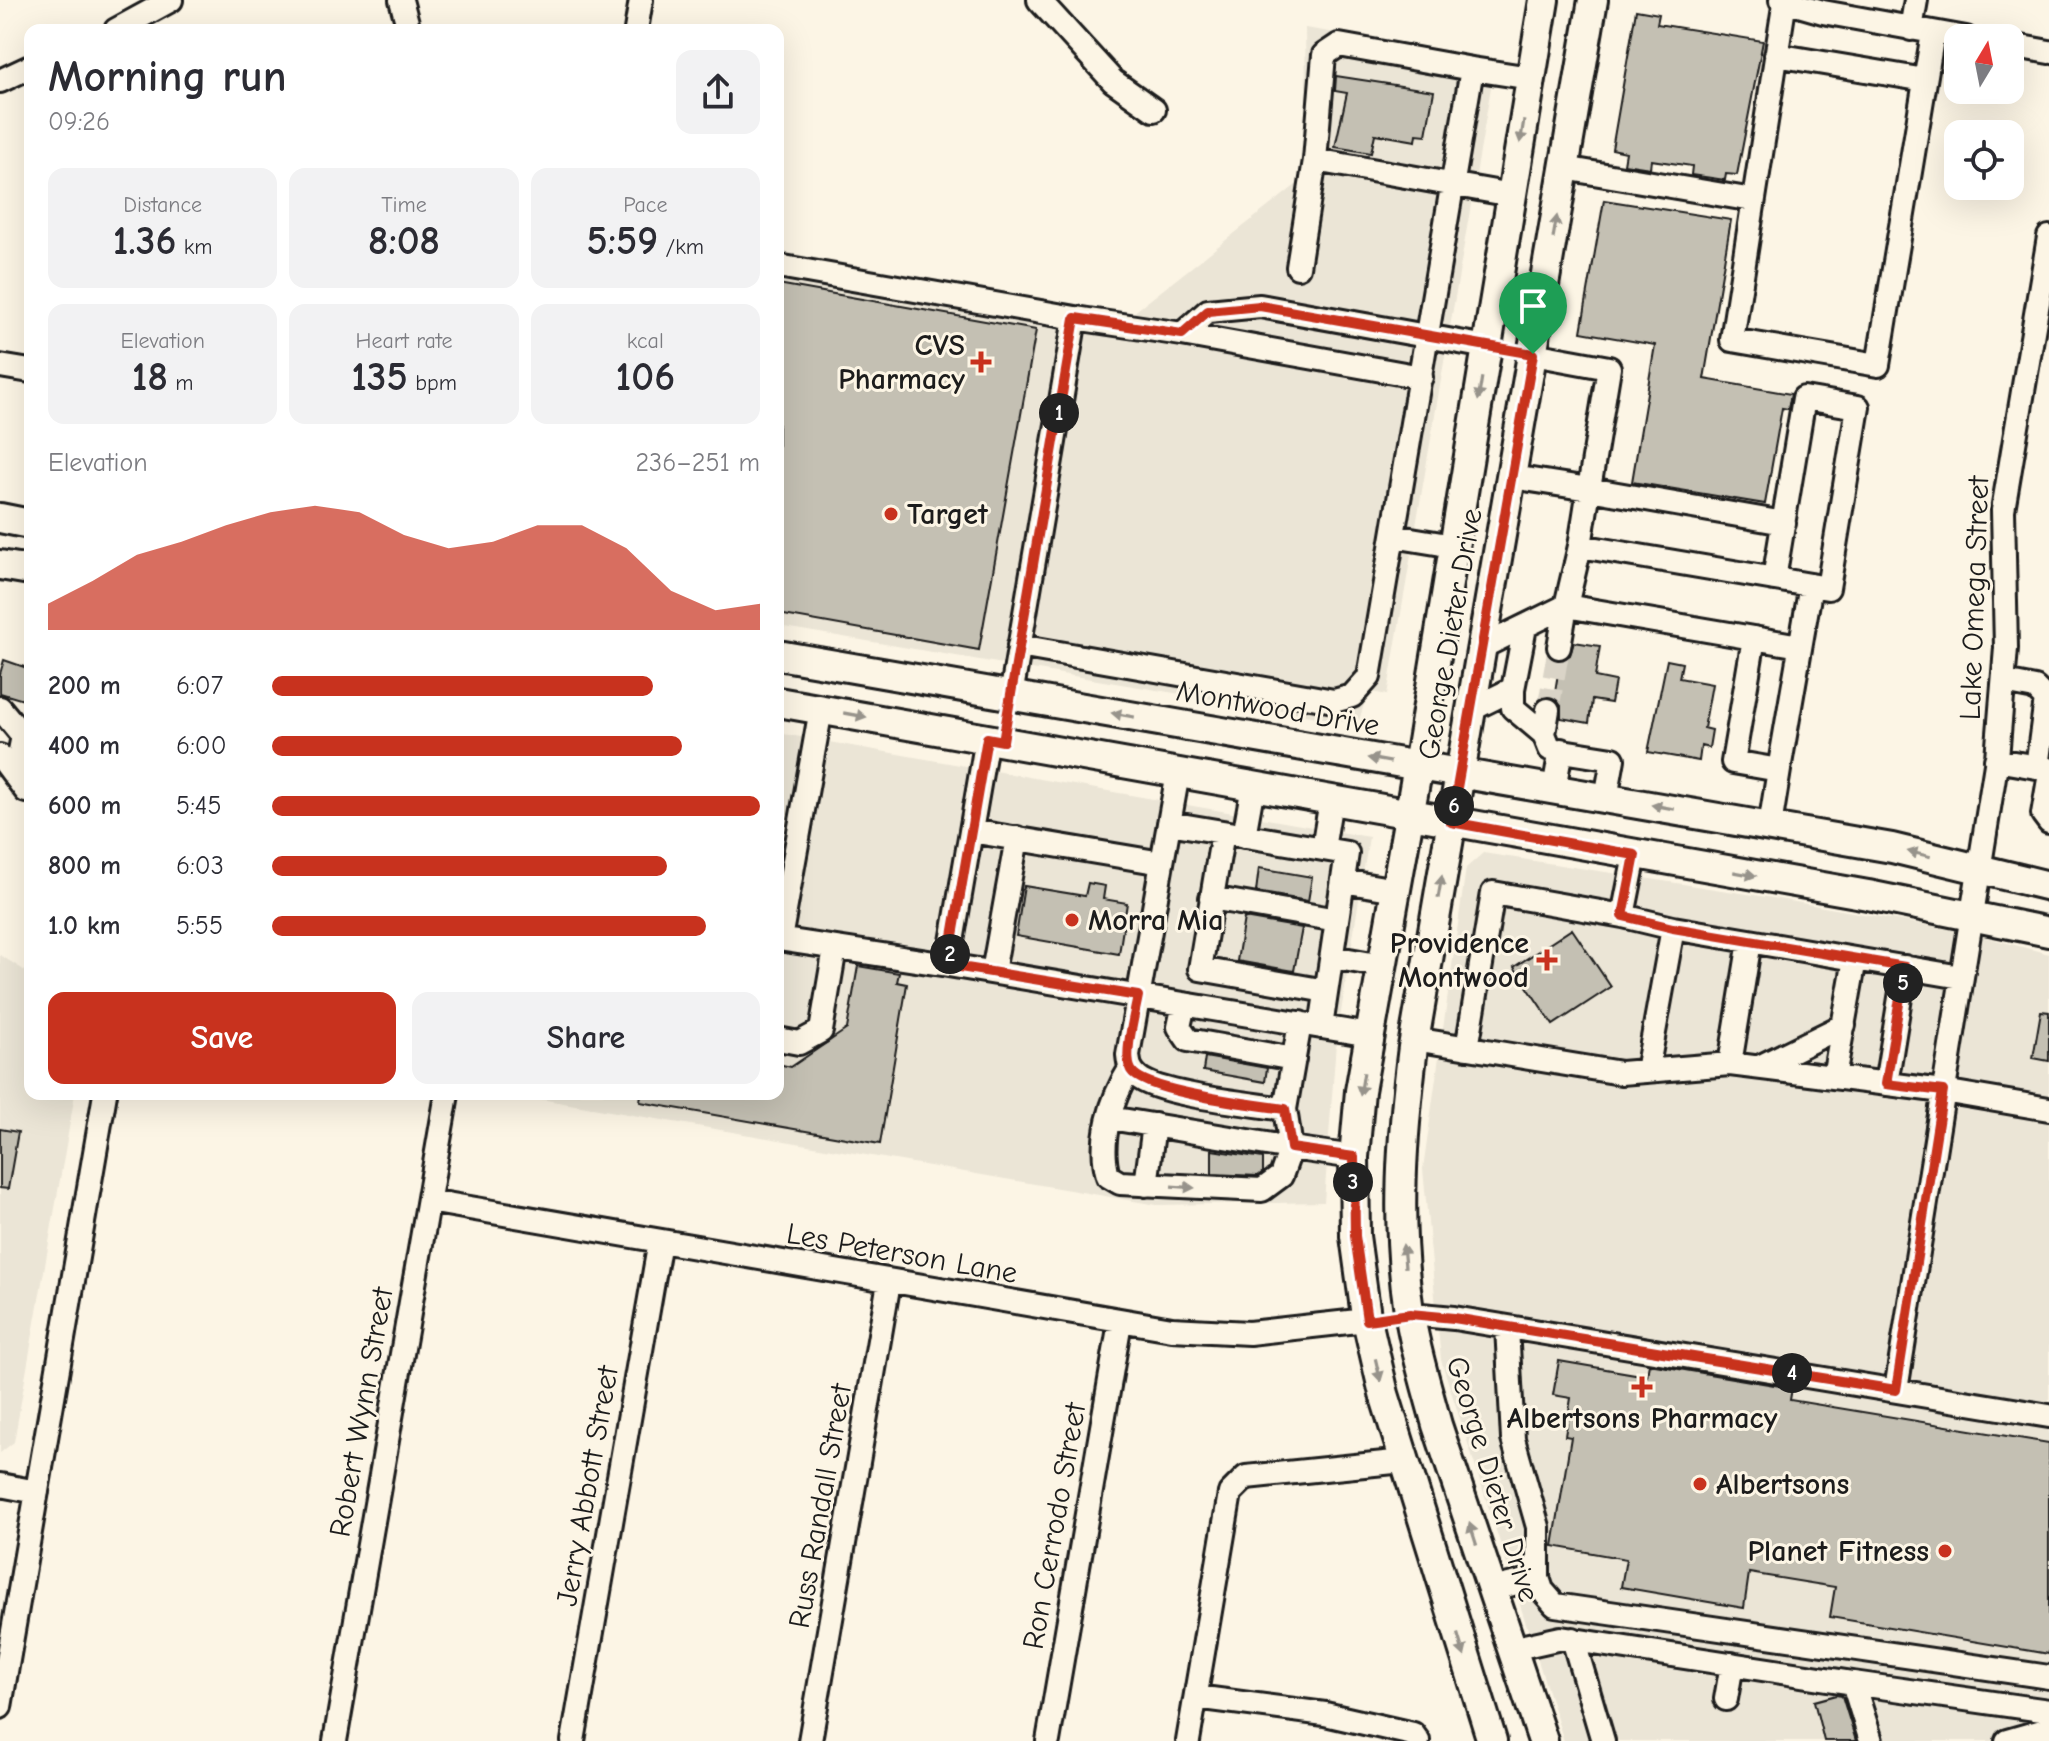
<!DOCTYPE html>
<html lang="en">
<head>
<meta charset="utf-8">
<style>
	:root { --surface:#fff; --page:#f2f2f3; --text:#2b2b33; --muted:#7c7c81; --accent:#c8321e }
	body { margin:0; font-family:"Comic Neue",sans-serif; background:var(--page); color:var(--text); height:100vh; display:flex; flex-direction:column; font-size:30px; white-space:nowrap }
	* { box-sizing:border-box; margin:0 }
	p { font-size:26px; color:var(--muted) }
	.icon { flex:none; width:44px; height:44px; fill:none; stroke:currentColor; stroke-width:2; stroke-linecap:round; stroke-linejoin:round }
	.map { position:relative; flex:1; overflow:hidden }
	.sheet { position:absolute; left:24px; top:24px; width:760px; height:1076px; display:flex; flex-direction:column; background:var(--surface); border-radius:16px; box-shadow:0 8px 32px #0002 }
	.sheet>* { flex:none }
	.needle { width:52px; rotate:10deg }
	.fabs { position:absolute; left:1944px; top:24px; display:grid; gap:16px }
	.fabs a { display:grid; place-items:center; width:80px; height:80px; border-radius:16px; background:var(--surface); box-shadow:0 8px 32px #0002; font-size:40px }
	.pin { position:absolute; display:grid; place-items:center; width:68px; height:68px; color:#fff; margin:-82px -34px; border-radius:50% 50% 50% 0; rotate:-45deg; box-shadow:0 0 8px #0007 }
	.pin .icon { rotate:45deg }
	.km { position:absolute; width:40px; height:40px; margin:-20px; border-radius:50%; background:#222; color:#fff; font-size:22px; line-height:40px; text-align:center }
	.round { display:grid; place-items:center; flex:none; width:84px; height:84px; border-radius:16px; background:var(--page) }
	.summary { display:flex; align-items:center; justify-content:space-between; height:136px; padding:0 24px }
	h1 { font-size:44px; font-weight:800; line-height:60px }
	.stats { display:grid; grid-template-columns:repeat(3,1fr); gap:12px; height:136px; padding:8px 24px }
	.stats div { display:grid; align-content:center; border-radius:16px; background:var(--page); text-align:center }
	.stats b { font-size:40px; font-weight:800 }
	.stats small { font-size:22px; font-weight:400 }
	.stats p { font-size:22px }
	.chart { height:224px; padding:16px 24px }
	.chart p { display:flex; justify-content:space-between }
	.chart svg { width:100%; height:144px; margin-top:8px; fill:var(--accent); opacity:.7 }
	.primary-button { display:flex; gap:16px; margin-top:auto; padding:16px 24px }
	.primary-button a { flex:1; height:92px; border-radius:16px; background:var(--accent); color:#fff; font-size:32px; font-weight:800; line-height:92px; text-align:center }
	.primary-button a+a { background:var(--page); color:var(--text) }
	ul { padding:0 24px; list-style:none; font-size:26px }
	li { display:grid; grid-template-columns:128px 96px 1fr; align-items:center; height:60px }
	li i { height:20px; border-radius:10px; background:var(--accent) }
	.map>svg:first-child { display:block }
	.built { fill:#ebe5d6 }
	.building { fill:#c4c0b3; stroke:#1c1c1c; stroke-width:2 }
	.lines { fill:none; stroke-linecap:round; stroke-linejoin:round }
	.minor-tunnel { stroke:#dad4c7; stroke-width:22; stroke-dasharray:22 11; stroke-linecap:butt }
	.minor-casing { stroke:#1c1c1c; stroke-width:28 }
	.major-casing { stroke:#1c1c1c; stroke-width:34 }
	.minor { stroke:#fcf5e5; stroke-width:22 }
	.major { stroke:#fcf5e5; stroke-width:28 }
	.oneway { fill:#97938b }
	.route-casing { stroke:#fff; stroke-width:16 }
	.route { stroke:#c8321e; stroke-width:10 }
	.poi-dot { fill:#c8321e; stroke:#fcf5e5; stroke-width:3 }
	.labels { text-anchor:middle; stroke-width:6; stroke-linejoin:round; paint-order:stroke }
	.poi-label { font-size:30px; font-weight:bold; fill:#1c1c1c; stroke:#fcf5e5; text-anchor:end }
	.street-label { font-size:30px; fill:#1c1c1c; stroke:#fcf5e5 }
</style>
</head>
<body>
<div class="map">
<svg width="2049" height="1741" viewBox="0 0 2049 1741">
	<rect width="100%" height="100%" fill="#fcf5e5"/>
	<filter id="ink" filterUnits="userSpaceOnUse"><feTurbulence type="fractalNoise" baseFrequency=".0125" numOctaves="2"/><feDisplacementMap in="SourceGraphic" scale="16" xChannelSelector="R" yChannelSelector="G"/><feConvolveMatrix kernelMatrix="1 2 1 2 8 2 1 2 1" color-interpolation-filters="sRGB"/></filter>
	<g filter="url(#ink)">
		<path class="built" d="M1305 28 1496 58 1387 695 1368 691 1358 724 778 626V251L1132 314 1301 181 1307 147Z
			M778 733 1369 837 1336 1043 1324 1202 1157 1205 511 1094H778Z
			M1483 853 1773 898 1970 933 2049 954V1741H1564L1441 1360 1423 1169 1466 868Z
			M0 955 30 974V1094H75L14 1442 0 1453Z"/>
		<path class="building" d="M1636 10 1659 14 1657 24 1763 41 1737 175 1726 174 1725 180 1691 175 1692 166 1651 160 1650 168 1624 164 1626 152 1612 149Z
			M1336 76 1434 91 1426 135 1417 134 1416 141 1375 134 1371 153 1335 147 1347 93 1335 91Z
			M1604 200 1731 220 1704 379 1791 394 1788 409 1782 408 1765 504 1632 482 1655 345 1581 332Z
			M778 284 1036 330 979 650 778 614Z
			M1574 642 1600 646 1595 677 1615 681 1611 703 1592 700 1589 723 1561 718V706L1554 698 1560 661 1570 655Z
			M4 660 30 669V702L0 693V674Z
			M1667 660 1682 663 1679 678 1712 684 1704 728 1712 730 1709 748 1701 746 1699 761 1648 752Z
			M1259 868 1312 877 1308 901 1256 892Z
			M1088 883 1105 886 1103 899 1127 903 1119 954 1016 936 1024 886 1085 896Z
			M1244 918 1302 928 1294 971 1237 961Z
			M1572 929 1611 987 1553 1025 1514 967Z
			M858 966 899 973 897 982 907 984 880 1144 640 1102 641 1094H778V1064L791 1067 847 1029Z
			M2041 1011 2049 1012V1061L2033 1058Z
			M1205 1057 1267 1068 1265 1082 1203 1071Z
			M0 1129 18 1132 8 1189 0 1188Z
			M1212 1150 1263 1158V1172L1258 1176 1212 1174Z
			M1559 1361 1647 1376 1649 1364 1792 1388 1790 1400 2049 1443V1654L1830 1617 1835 1587 1749 1573 1744 1608 1621 1587 1626 1559 1553 1546 1571 1437 1565 1436 1571 1398 1553 1395Z
			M1836 1695 1842 1696 1856 1741H1824L1814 1701Z"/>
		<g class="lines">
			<path class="minor-tunnel" d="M1548 710 1559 647"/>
			<defs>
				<path id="minor" d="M401 0 409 30
					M1039 0 1113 81 1154 110
					M1781 0 1823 12 1966 38
					M1785 0 1732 340 1878 365 1933 33
					M1911 29 1916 0
					M116 30 171 0
					M636 30 641 0
					M2010 45 2049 52
					M1776 55 1925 80
					M0 81 30 67
					M1315 160 1512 195
					M1564 168 1753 200
					M778 266 1075 318
					M1298 267 1315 160 1324 55 1339 45 1472 69
					M1182 334 1421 377
					M0 366 30 371
					M1512 477 1589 489 1609 368 1533 354
					M1393 536 1454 546
					M1580 546 1566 606 1800 646
					M1774 579 1804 398 1858 407 1828 588 1580 546 1589 489 1784 523
					M1754 638 1733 762 1779 770 1811 585
					M1019 646 1334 701 1352 696 1369 677 1472 69 1531 78
					M1482 647 1566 606
					M1559 647 1566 606
					M2004 682 2035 688 2046 699 2037 767
					M1513 689V708L1544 734 1550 749 1613 759 1606 798
					M1011 696 1075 318 1182 334 1208 311 1260 306 1487 347
					M0 708 23 736 15 776
					M1472 709 1513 689 1525 627
					M1544 734 1548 710
					M0 756 26 791H30
					M1996 760 2049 769
					M2049 779 2043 814 2049 822
					M1554 789 1561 750
					M1169 823 1347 853 1321 1027
					M1770 826 1779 770
					M971 831 1162 863 1178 773
					M1223 832 1200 969 1326 991
					M1244 836 1253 786
					M1323 849 1331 800
					M1162 863 1128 1055C1129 1065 1130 1070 1138 1077 1159 1095 1253 1104 1285 1109
					M1343 881 1396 890
					M1211 898 1337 920
					M1623 916 1673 928 1647 1071
					M1673 928 1961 977
					M778 939 948 965 987 738
					M780 939 821 709
					M1332 957 1383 966
					M948 965 1370 1035
					M993 972 1017 838
					M1184 1004 1179 1027 1188 1040 1294 1059
					M1300 1023 1285 1109 1291 1148 1354 1157
					M778 1039 799 1043 821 1031 835 948
					M1414 1039 1621 1073 1730 1064 1943 1091 2049 1109
					M1467 1048 1493 893 1623 916 1635 855
					M1730 1064 1750 941
					M1759 1067 1844 1025
					M1834 1077 1855 959
					M1886 1084 1905 967
					M1110 1118 1291 1148 1281 1176 1262 1190 1120 1183 1108 1176C1098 1142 1111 1099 1130 1069
					M1146 1185 1154 1125
					M429 1201 1172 1329 1249 1333 1367 1320
					M1410 1314 1454 1318 2049 1416
					M1507 1327 1513 1439 1538 1527V1578
					M1896 1390 1997 758 2006 648 2003 510 2049 237
					M0 1485 37 1492
					M1492 1589 1538 1578 1542 1590 1555 1605 2049 1677
					M1573 1639 1603 1741
					M1511 1649 1561 1638 1853 1683
					M1196 1697 1325 1714 1413 1734 1418 1741
					M1726 1699 1732 1664
					M0 1707 105 1094
					M335 1741 447 1094
					M573 1741 660 1241
					M810 1741 889 1282
					M1048 1741 1120 1322
					M1188 1741 1230 1493 1246 1477 1404 1461
					M1871 1741 1853 1683 2049 1711
					M2007 1741 2049 1729"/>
				<path id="major" d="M0 518 30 524
					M0 565 30 570
					M778 655 1892 848 2049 886
					M778 702 1868 895 2049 932
					M1492 1741 1384 1394 1366 1316 1355 1236 1354 1157 1360 1091 1418 766 1544 0
					M1543 1741 1437 1425C1427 1388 1415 1350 1409 1311 1395 1223 1402 1135 1413 1047L1593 0"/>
			</defs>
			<use href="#minor" class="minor-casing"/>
			<use href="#major" class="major-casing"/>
			<use href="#minor" class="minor"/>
			<use href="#major" class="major"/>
		</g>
		<defs><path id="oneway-solid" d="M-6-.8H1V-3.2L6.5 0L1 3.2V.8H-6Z" transform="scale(2)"/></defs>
		<g class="oneway">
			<use href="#oneway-solid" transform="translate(1522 132) rotate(99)"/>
			<use href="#oneway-solid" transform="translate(1555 227) rotate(-80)"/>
			<use href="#oneway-solid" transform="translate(1480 389) rotate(99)"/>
			<use href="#oneway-solid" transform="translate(855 715) rotate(10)"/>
			<use href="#oneway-solid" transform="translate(1123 715) rotate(-170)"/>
			<use href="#oneway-solid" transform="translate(1379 760) rotate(-170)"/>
			<use href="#oneway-solid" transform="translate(1663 807) rotate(-170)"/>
			<use href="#oneway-solid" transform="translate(1919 854) rotate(-167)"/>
			<use href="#oneway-solid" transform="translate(1745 874) rotate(10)"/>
			<use href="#oneway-solid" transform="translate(1440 887) rotate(-80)"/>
			<use href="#oneway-solid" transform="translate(1362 1084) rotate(99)"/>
			<use href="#oneway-solid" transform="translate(1183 1187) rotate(4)"/>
			<use href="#oneway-solid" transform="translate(1404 1256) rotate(-95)"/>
			<use href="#oneway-solid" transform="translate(1378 1370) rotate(77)"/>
			<use href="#oneway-solid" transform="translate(1473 1534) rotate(-108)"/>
			<use href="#oneway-solid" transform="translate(1461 1645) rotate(73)"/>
		</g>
	</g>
	<g class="lines" filter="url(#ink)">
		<defs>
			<path id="route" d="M1260 306 1533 354 1451 822 1635 855 1623 916 1673 928 1905 967 1886 1084 1943 1091 1896 1390 1454 1318 1410 1314 1367 1320 1355 1236 1354 1157 1291 1148 1285 1109C1257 1105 1143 1092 1131 1070 1123 1056 1135 1013 1138 996L948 965 987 738 1003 741 1075 318 1182 334 1208 311Z"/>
		</defs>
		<use href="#route" class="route-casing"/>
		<use href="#route" class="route"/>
	</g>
	<g class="poi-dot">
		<path d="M977 350h8v8h8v8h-8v8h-8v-8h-8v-8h8z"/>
		<circle cx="891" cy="514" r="8"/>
		<circle cx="1072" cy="920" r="8"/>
		<path d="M1543 948h8v8h8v8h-8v8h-8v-8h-8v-8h8z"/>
		<path d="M1638 1375h8v8h8v8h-8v8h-8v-8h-8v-8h8z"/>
		<circle cx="1700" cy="1484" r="8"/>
		<circle cx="1945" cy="1551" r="8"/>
	</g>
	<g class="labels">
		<g class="poi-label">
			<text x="965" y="355">CVS<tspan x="965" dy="34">Pharmacy</tspan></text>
			<text x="907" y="524" text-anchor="start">Target</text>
			<text x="1088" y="930" text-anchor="start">Morra Mia</text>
			<text x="1529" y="953">Providence<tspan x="1529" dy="34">Montwood</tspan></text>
			<text x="1642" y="1428" text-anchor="middle">Albertsons Pharmacy</text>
			<text x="1716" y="1494" text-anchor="start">Albertsons</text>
			<text x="1929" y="1561">Planet Fitness</text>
		</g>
		<g class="street-label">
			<text transform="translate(1974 598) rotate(-88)" y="10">Lake Omega Street</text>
			<text transform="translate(1450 634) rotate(-80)" y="10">George Dieter Drive</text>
			<text transform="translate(1278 708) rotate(10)" y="10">Montwood Drive</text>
			<text transform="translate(902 1253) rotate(10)" y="10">Les Peterson Lane</text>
			<text transform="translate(361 1412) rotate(-80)" y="10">Robert Wynn Street</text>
			<text transform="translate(1493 1479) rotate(73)" y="10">George Dieter Drive</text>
			<text transform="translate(587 1486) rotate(-80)" y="10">Jerry Abbott Street</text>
			<text transform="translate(820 1506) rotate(-80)" y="10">Russ Randall Street</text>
			<text transform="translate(1054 1526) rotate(-80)" y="10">Ron Cerrodo Street</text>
		</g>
	</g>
</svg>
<div class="fabs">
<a><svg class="needle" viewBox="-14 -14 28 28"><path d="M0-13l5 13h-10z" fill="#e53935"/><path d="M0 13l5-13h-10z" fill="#7c7c81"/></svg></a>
<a><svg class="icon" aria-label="locate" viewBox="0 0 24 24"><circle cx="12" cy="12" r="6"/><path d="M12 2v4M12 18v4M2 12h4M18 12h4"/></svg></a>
</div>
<div class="pin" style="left:1533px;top:354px;background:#1e9e55"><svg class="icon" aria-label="arrive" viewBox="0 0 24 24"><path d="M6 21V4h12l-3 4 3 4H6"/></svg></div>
<b class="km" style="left:1059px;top:413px">1</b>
<b class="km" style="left:950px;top:954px">2</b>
<b class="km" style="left:1353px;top:1182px">3</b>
<b class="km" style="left:1792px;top:1373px">4</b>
<b class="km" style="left:1903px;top:983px">5</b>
<b class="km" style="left:1454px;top:806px">6</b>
<section class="sheet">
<div class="summary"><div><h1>Morning run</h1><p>09:26</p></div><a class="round"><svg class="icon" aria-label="share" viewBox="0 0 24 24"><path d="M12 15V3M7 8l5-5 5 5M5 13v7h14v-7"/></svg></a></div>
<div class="stats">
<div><p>Distance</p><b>1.36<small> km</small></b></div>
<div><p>Time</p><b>8:08</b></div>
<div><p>Pace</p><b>5:59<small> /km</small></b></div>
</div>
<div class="stats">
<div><p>Elevation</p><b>18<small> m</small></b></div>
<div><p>Heart rate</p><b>135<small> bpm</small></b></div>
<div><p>kcal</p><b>106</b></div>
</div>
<div class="chart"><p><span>Elevation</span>236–251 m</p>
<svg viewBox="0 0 160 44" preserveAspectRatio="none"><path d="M0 44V36L10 29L20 21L30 17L40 12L50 8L60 6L70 8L80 15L90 19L100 17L110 12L120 12L130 19L140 32L150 38L160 36V44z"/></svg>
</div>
<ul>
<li><b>200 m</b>6:07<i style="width:78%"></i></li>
<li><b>400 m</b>6:00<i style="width:84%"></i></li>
<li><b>600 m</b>5:45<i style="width:100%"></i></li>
<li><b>800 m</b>6:03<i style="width:81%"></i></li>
<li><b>1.0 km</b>5:55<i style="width:89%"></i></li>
</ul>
<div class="primary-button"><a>Save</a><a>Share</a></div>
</section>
</div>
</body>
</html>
